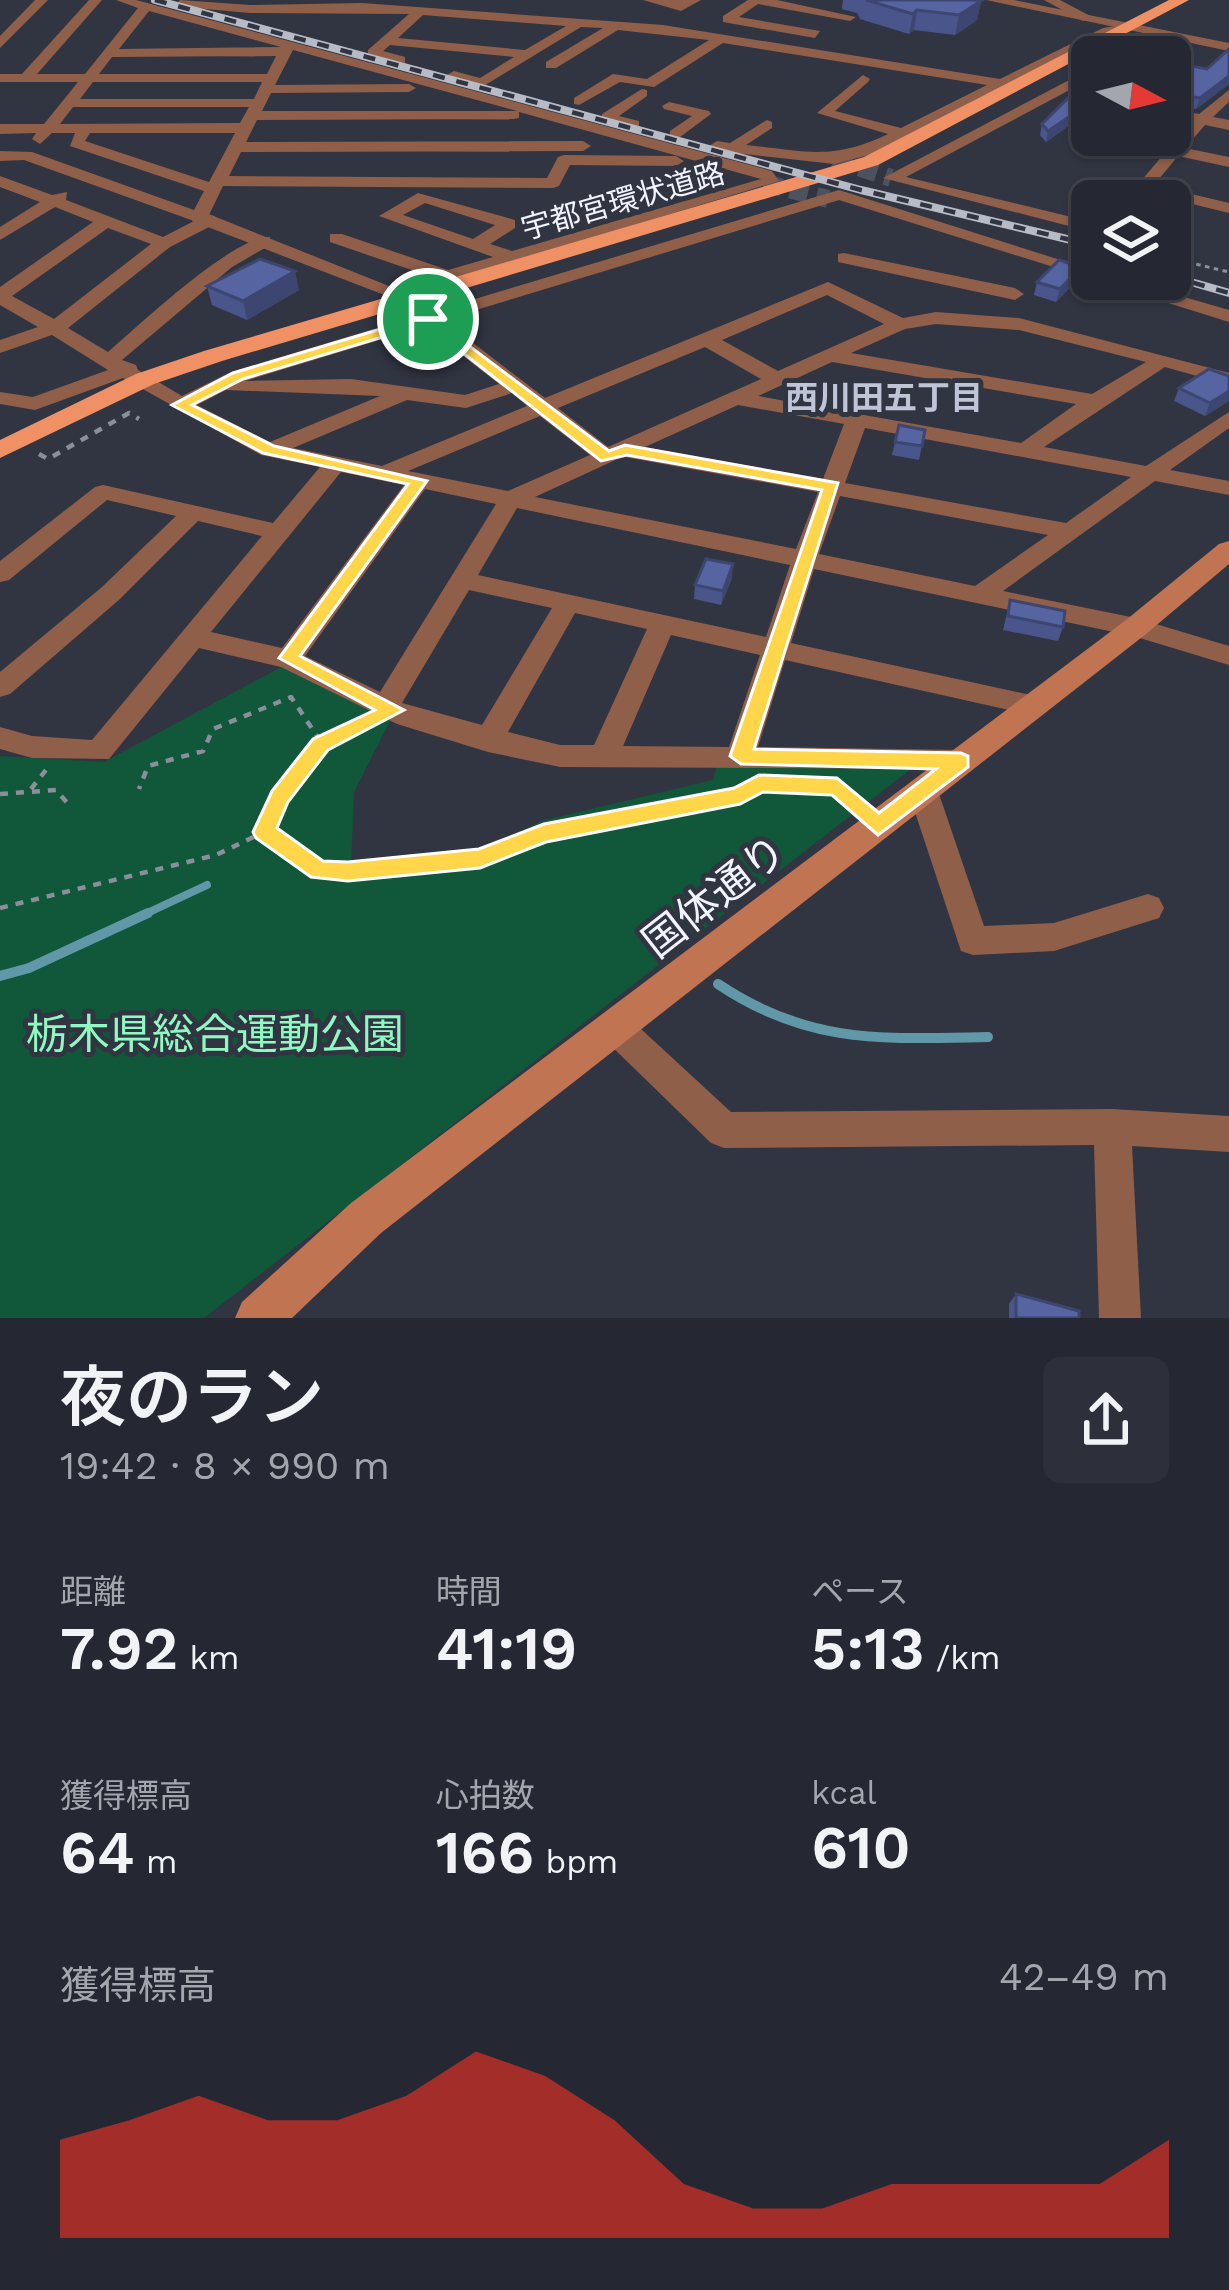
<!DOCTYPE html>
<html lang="ja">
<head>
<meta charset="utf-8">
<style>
	:root { --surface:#252832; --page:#2d303a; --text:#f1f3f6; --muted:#a3a6ac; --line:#42444d; --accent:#d93025 }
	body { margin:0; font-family:"Work Sans","Noto Sans JP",sans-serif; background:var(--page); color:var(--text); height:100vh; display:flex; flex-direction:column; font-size:45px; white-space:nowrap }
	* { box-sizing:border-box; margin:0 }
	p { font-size:39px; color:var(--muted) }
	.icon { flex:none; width:66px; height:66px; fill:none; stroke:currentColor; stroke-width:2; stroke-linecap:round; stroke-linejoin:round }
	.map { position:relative; height:1318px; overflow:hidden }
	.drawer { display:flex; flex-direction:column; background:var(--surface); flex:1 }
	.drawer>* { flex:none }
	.needle { width:78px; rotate:97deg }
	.tools { position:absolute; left:1071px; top:36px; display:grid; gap:24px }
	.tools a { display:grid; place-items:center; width:120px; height:120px; border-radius:18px; background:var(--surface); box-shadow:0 3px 9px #0004,0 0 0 3px var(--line); font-size:60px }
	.pin { position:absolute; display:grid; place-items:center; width:102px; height:102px; color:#fff; margin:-51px; border:6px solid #fff; border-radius:50%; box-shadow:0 3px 12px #0007 }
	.round { display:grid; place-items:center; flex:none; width:126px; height:126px; border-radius:18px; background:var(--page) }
	.overview { display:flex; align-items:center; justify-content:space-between; height:204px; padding:0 60px }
	h1 { font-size:66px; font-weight:600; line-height:90px }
	.metrics { display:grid; grid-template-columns:repeat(3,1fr); gap:18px; height:204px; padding:12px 60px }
	.metrics div { display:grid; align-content:center }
	.metrics b { font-size:60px; font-weight:600 }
	.metrics small { font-size:33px; font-weight:400 }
	.metrics p { font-size:33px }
	.chart { height:336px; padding:24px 60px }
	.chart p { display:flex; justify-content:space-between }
	.chart svg { width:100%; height:216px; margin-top:12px; fill:var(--accent); opacity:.7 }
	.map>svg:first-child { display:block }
	.green { fill:#115739 }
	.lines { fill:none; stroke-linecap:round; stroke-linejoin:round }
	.stream-far1 { stroke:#6098a7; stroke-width:8 }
	.stream { stroke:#6098a7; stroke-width:10 }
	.minor-tunnel { stroke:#4e525e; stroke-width:18; stroke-dasharray:18 9; stroke-linecap:butt }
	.path-far1 { stroke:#8b8f9a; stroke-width:3; stroke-dasharray:4.5 4.5; stroke-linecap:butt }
	.path { stroke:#8b8f9a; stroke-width:4.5; stroke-dasharray:8 8; stroke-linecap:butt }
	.minor { fill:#8f5f4a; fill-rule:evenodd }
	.tertiary { fill:#8f5f4a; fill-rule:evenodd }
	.secondary { fill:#c07452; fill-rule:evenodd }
	.trunk { fill:#f09065; fill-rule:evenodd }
	.rail-casing { stroke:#b7bbc5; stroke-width:8 }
	.rail { stroke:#313542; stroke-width:4.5; stroke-dasharray:12; stroke-linecap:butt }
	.wall { fill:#4a568b }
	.shaded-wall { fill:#3c4671 }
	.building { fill:#5664a2; stroke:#3c4671; stroke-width:3 }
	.route { fill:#ffd54a; stroke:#fff; stroke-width:3; fill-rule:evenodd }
	.labels { text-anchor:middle; stroke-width:10; stroke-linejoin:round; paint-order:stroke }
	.far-street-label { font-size:30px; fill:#f1f4fd; stroke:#313542 }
	.far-neighbourhood-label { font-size:33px; font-weight:bold; fill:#bfc5d6; stroke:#313542 }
	.near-street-label { font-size:42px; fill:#f1f4fd; stroke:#313542 }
	.near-park-label { font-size:42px; fill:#8efac1; stroke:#313542 }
</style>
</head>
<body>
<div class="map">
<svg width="1229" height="1318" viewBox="0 0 1229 1318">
	<rect width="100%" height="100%" fill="#313542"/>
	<path class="green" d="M287 664 391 719 354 792 351 866 482 851 541 821 713 780 719 759 916 765 204 1318H0V756L104 762Z"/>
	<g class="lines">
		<path class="stream-far1" d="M141 916 207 885"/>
		<path class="stream" d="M0 976 29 968 148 913
			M718 984C809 1045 883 1039 988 1037"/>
		<path class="minor-tunnel" d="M834 159 891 178
			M764 183 828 199"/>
		<path class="path-far1" d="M1170 258 1229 272"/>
		<path class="path" d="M39 454 48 459 129 413 139 419
			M321 745 370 721
			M31 789 46 770
			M0 794 56 790 71 807
			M264 832 318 870 348 872 480 858 544 833 740 796 759 783 837 786 861 809
			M0 908 216 855 264 832 279 797 321 742 291 697 213 729 203 751 148 766 139 789"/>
		<path class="minor" d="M35 0H48L0 48V36Z
			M89 0H102L37 74H85L138 8 116 0H136L772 171 779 181 394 298 387 296V288L429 276 330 242V234H342L448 270 493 257 379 216 418 193 515 220V228L490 244 512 251 761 179 519 112V118L514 119 257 120 246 142 583 141 591 146 583 151 241 152 229 176 547 178 558 157 564 155 676 156 684 161 676 166 570 165 559 186 553 188 223 186 209 215 215 216V224L170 247 68 328 108 352C138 326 236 234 270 237V245L232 267 122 360 136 365 138 370 182 396 231 372 414 317V309L431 312 839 190 1092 270V279H1122L1229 310V322L839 200 443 320 545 398 828 282 903 318 936 312 1019 318 1229 373V385L1165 367 1044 447 1146 466 1229 412V428L1170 470 1229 481V495L1155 481 1003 591 1136 618 1229 646V665L1133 636 814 569 791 643 1031 695 1041 698 1045 705 1041 712 1031 715 785 660 758 747 961 750 971 753 976 761 971 769 560 767 488 752 397 724 281 667 199 648 109 759 32 758 0 749V727L32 736 92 740 262 536 198 521 120 599 10 694 0 697V672L102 587 176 516 107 500 9 580 0 582V561L95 487 103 485 273 523 320 467 261 455 123 378 35 410 0 404V392L33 397 108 370 52 335 0 353V340L38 327 0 305V287L93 222 55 207 0 240V227L40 202 0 187V176L52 195 67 192 66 200 163 237 194 221 24 160 0 161V151L32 152 194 210 204 191 70 146 75 133H52L40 144 32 139 36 133 0 134V124H44L78 82H0V74H22ZM149 11 281 47 119 49ZM293 50 517 111H262L271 93 409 92 416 88 409 84 275 85ZM276 56 267 74H99L112 57ZM93 82H262L254 99H80ZM73 107H249L240 123 60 124ZM90 133H235L209 182 85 141ZM425 203 495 225 473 239 403 215ZM108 228 151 244 54 319 12 296ZM827 295 884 324 778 371 722 340ZM936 324 1019 330 1146 362 1092 394 851 353 905 329ZM425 326 499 384 465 395 351 379 245 381ZM705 347 761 379 608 447 558 408ZM832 362 1076 404 1021 443 758 396ZM226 390 380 396 270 442 197 405ZM512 393 527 406 382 466 293 448 407 400 466 408ZM738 405 844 424 823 479 645 447ZM540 416 590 455 508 491 408 471ZM865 428 1131 477 1066 523 845 483ZM624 456 625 457 818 492 796 549 535 497ZM341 472 404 485 282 648 211 632ZM425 489 496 504 380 692 305 656ZM840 496 1048 535 975 586 819 554ZM517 508 790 565 766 637 478 575ZM469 590 552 608 482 725 402 703ZM575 613 647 629 594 745H560L508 732ZM671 635 760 655 729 747 623 746Z
			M180 0 250 5 362 3 663 25 1000 79 1103 28 1133 23 1139 27 1111 34 869 155 834 164 717 151 709 146 717 141 730 143 767 120 772 122V128L746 145C806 151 832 161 888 134L817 113 863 75 870 79 868 82 835 111 901 128 987 85 723 43 654 87 620 82 579 105 574 104V98L613 74 647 79 709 40 618 30 556 68H546V62L603 28 581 27 482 87 447 75 454 71 480 78 514 57 390 45 383 51 405 57V63L368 56V50L409 14 250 13 183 7 177 3ZM423 15 566 26 525 50 398 38Z
			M643 0H701L681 11Z
			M748 0H777L856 17 850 21 758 4 739 17 820 31 815 38 723 22V16Z
			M1044 0H1060L1094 18 1083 21Z
			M1150 27 1157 31C1149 50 1132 57 1112 57Z
			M1092 68V78L906 177 1092 222V232L883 178Z
			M642 89 647 90V96L619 116 639 121V127L602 120V114Z
			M1229 90V102L1213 117 1229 120V130L1205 125 1185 148 1229 157V167L1178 156 1154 185 1229 203V213L1147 193 1141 201H1124L1191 122 1170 117V109L1199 114Z
			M669 102 709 111 711 114 680 137H670V131L692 116 664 109 662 106Z
			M844 253 1015 288 1024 294 1015 300 838 262V254Z
			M923 779 934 783 938 791 984 926 1054 923 1148 894 1159 898 1164 908 1159 918 1054 951 973 955 961 951 908 791 912 783Z
			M616 1012 628 1017 731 1112 1112 1109 1229 1116V1152L1132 1146 1141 1318H1099L1094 1145 724 1148 711 1143 604 1039 598 1028 604 1017Z"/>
		<path class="tertiary" d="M986 0H1014L1229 43V51Z
			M192 213H206L404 292 387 296 192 221Z"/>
		<path class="secondary" d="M1229 541V564L1146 634 381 1233 292 1318H235L242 1302 351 1203 1126 620 1219 544Z"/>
		<path class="trunk" d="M1169 0H1189L878 165 222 361 154 384 0 458V440L136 374 204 351 864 157Z"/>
		<defs>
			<path id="rail" d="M155 0 861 190 1092 245
				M1170 276 1229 293"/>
		</defs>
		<use href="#rail" class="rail-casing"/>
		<use href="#rail" class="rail"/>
	</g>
	<path class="wall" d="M843 0H975L981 1 977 20 955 35 914 30 909 34 860 19 857 13 842 9Z
		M1229 49V84L1196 109 1170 105V62L1207 69Z
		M1092 74V116L1085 114 1046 142 1040 135 1042 124Z
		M1078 279 1056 302 1034 295 1037 282Z
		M207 286 299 290 247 320 212 305Z
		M1229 376V401L1205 416 1174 401 1179 388Z
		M899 425 925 430 919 460 892 455Z
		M732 578 721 605 694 599 695 585Z
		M1010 600 1063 627 1058 641 1003 630Z
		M1016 1294 1079 1318H1009V1304Z"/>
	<path class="shaded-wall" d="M981 1 977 20 955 35 959 15Z
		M917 10 914 30 909 34 913 14Z
		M1229 76V84L1196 109 1200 98Z
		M1088 104 1085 114 1046 142 1048 131Z
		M1081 267 1078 279 1056 302 1060 289Z
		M295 271 299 290 247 320 243 301Z
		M1229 391V401L1205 416 1210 403Z
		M733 564 732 578 721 605 723 591Z"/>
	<path class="building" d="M866 0H975L981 1 959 15 917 10 913 14Z
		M1229 49V76L1200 98 1174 94 1170 97V62L1207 69Z
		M1129 53 1148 57H1122Z
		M1092 74V105L1088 104 1048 131 1042 124Z
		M260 259 295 271 243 301 207 286Z
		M1059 260 1081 267 1060 289 1037 282Z
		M1209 369 1229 376V391L1210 403 1179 388Z
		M899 425 925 430 922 446 895 442Z
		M706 559 733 564 723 591 695 585Z
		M1010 600 1065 611 1063 627 1008 616Z
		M1016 1294 1079 1311V1318H1016Z"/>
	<path class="route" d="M428 315 609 451 625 445 838 483 754 749 961 753 968 756V767L878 835 832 795 763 792 740 804 546 842 480 868 348 881 311 877 256 838 253 832 272 791 313 739 375 710 279 658 408 484 263 453 172 405 233 373ZM426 324 601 461 627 455 822 490 730 756 741 764 936 769 879 813 837 778 759 775 734 788 544 824 479 849 348 862 323 861 277 828 288 802 328 750 404 710 300 656 427 481 274 446 192 405 243 379Z"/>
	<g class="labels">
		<g class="far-street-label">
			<text transform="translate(623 201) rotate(-16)" y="10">宇都宮環状道路</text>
		</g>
		<g class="far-neighbourhood-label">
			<text x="884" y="409">西川田五丁目</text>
		</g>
		<g class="near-street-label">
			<text transform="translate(714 896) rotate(-38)" y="15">国体通り</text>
		</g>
		<g class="near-park-label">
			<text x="215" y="1049">栃木県総合運動公園</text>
		</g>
	</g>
</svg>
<div class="tools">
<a><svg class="needle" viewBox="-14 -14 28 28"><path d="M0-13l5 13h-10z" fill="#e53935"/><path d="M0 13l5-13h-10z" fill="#a3a6ac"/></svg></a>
<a><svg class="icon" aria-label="layers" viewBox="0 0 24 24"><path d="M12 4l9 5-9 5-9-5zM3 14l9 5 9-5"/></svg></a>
</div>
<div class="pin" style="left:428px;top:319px;background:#1e9e55"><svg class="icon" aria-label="arrive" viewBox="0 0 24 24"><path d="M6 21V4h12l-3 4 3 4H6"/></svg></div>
</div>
<section class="drawer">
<div class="overview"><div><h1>夜のラン</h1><p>19:42 · 8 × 990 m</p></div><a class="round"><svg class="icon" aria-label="share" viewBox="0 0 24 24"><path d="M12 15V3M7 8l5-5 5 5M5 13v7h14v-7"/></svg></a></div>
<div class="metrics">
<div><p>距離</p><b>7.92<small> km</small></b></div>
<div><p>時間</p><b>41:19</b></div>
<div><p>ペース</p><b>5:13<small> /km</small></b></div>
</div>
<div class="metrics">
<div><p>獲得標高</p><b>64<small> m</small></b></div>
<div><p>心拍数</p><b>166<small> bpm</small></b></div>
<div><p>kcal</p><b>610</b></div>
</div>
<div class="chart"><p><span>獲得標高</span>42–49 m</p>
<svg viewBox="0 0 160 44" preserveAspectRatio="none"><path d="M0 44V24L10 20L20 15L30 20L40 20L50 15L60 6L70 11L80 20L90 33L100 38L110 38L120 33L130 33L140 33L150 33L160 24V44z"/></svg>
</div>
</section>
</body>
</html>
